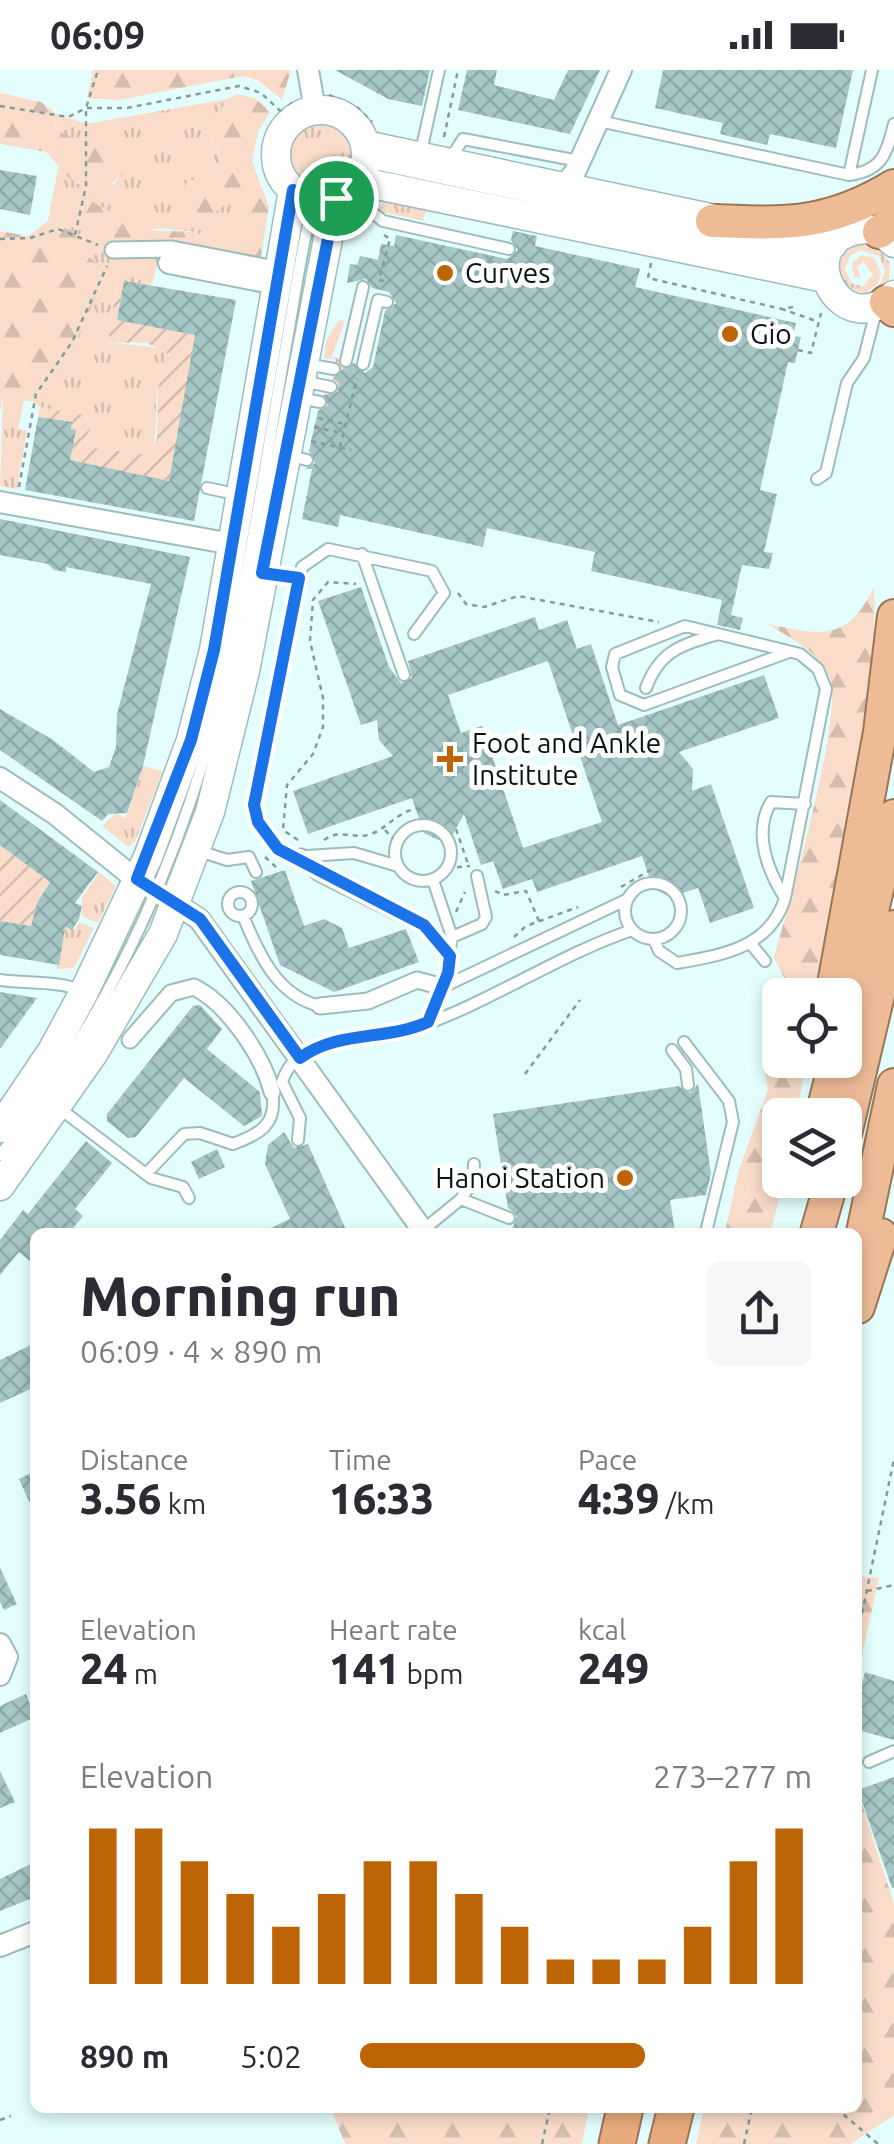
<!DOCTYPE html>
<html lang="en">
<head>
<meta charset="utf-8">
<style>
	:root { --surface:#fff; --page:#f7f7f7; --text:#2b2b33; --muted:#7c7c81; --accent:#bd6406 }
	body { margin:0; font-family:Ubuntu,sans-serif; background:var(--page); color:var(--text); height:100vh; display:flex; flex-direction:column; font-size:38px; white-space:nowrap }
	* { box-sizing:border-box; margin:0 }
	p { font-size:32px; color:var(--muted) }
	.icon { flex:none; width:55px; height:55px; fill:none; stroke:currentColor; stroke-width:2; stroke-linecap:round; stroke-linejoin:round }
	.map { position:relative; flex:1; overflow:hidden }
	.panel { position:absolute; left:30px; top:1158px; width:832px; height:885px; display:flex; flex-direction:column; background:var(--surface); border-radius:15px; box-shadow:0 5px 15px #0003 }
	.panel>* { flex:none }
	.controls { position:absolute; left:762px; top:908px; display:grid; gap:20px }
	.controls a { display:grid; place-items:center; width:100px; height:100px; border-radius:15px; background:var(--surface); box-shadow:0 5px 15px #0003; font-size:50px }
	.pin { position:absolute; display:grid; place-items:center; width:85px; height:85px; color:#fff; margin:-42px; border:5px solid #fff; border-radius:50%; box-shadow:0 2px 10px #0007 }
	.round { display:grid; place-items:center; flex:none; width:105px; height:105px; border-radius:15px; background:var(--page) }
	.overview { display:flex; align-items:center; justify-content:space-between; height:170px; padding:0 50px }
	h1 { font-size:55px; font-weight:800; line-height:75px }
	.metrics { display:grid; grid-template-columns:repeat(3,1fr); gap:15px; height:170px; padding:10px 50px }
	.metrics div { display:grid; align-content:center }
	.metrics b { font-size:42px; font-weight:800 }
	.metrics small { font-size:28px; font-weight:400 }
	.metrics p { font-size:28px }
	.chart { height:280px; padding:20px 50px }
	.chart p { display:flex; justify-content:space-between }
	.chart svg { width:100%; height:180px; margin-top:10px; stroke:var(--accent); stroke-width:6 }
	ul { padding:0 50px; list-style:none; font-size:32px }
	li { display:grid; grid-template-columns:160px 120px 1fr; align-items:center; height:75px }
	li i { height:25px; border-radius:12px; background:var(--accent) }
	.status { display:flex; justify-content:space-between; align-items:center; height:70px; padding:0 50px; background:var(--surface); direction:ltr }
	.status svg { height:28px; fill:currentColor }
	.map>svg:first-child { display:block }
	.grass { fill:url(#grass-tufts); fill-rule:evenodd }
	.forest { fill:url(#forest-firs) }
	.garden { fill:url(#garden-furrows) }
	.building { fill:url(#building-cross-hatch); fill-rule:evenodd }
	.lines { fill:none; stroke-linecap:round; stroke-linejoin:round }
	.service-casing { stroke:#9dbdbc; stroke-width:14 }
	.pedestrian-casing { stroke:#9dbdbc; stroke-width:19 }
	.minor-casing { stroke:#9dbdbc; stroke-width:24 }
	.secondary-casing { stroke:#9dbdbc; stroke-width:31 }
	.trunk-casing { stroke:#9a7658; stroke-width:36 }
	.motorway-casing { stroke:#9a7658; stroke-width:39 }
	.path { stroke:#869a9a; stroke-width:2.5; stroke-dasharray:5 5; stroke-linecap:butt }
	.service { stroke:#fff; stroke-width:10 }
	.pedestrian { stroke:#fff; stroke-width:15 }
	.minor { stroke:#fff; stroke-width:20 }
	.secondary { stroke:#fff; stroke-width:28 }
	.trunk { stroke:#eebb97; stroke-width:32 }
	.motorway { stroke:#e9aa7d; stroke-width:35 }
	.route-casing { stroke:#fff; stroke-width:20 }
	.route { stroke:#1a73e8; stroke-width:12 }
	.poi-dot { fill:#bd6406; stroke:#fff; stroke-width:4 }
	.labels { text-anchor:middle; stroke-width:10; stroke-linejoin:round; paint-order:stroke }
	.poi-label { font-size:28px; fill:#081414; stroke:#fff; text-anchor:start }
</style>
</head>
<body>
<div class="status"><b>06:09</b><svg viewBox="0 0 49 12"><path d="M0 12V9h3v3zM5 12V6h3v6zM10 12V3h3v9zM15 12V0h3v12zM26 1h20v11H26zM47 4h2v5h-2z"/></svg></div>
<div class="map">
<svg width="894" height="2074" viewBox="0 0 894 2074">
	<defs>
		<pattern id="grass-tufts" width="24" height="20" patternUnits="userSpaceOnUse" patternTransform="scale(2.5)"><rect width="24" height="20" fill="#f9ddca"/><path d="M3 7l-1-3M5 7V3M7 7l1-3M15 17l-1-3M17 17v-4M19 17l1-3" fill="none" stroke="#d4bdad"/></pattern>
		<pattern id="forest-firs" width="22" height="20" patternUnits="userSpaceOnUse" patternTransform="scale(2.5)"><rect width="22" height="20" fill="#f9ddca"/><path d="M5 1l3.5 6h-7zM16 11l3.5 6h-7z" fill="#d4bdad"/></pattern>
		<pattern id="garden-furrows" width="10" height="10" patternUnits="userSpaceOnUse" patternTransform="scale(2.5)"><rect width="10" height="10" fill="#f9ddca"/><path d="M-1 1l2-2M0 10L10 0M9 11l2-2" fill="none" stroke="#d4bdad"/></pattern>
		<pattern id="building-cross-hatch" width="8" height="8" patternUnits="userSpaceOnUse" patternTransform="scale(2.5)"><rect width="8" height="8" fill="#a6c6c5"/><path d="M0 0l8 8M0 8l8-8" fill="none" stroke="#8da9a8"/></pattern>
	</defs>
	<rect width="100%" height="100%" fill="#e4fefe"/>
	<path class="grass" d="M227 29 221 41 197 45 218 81 221 99 212 110 231 128 243 133V173L229 182 196 162 160 158 144 161 91 131 168 183 166 192 158 193 151 216 117 211 108 272 167 279C171 291 164 299 160 311 152 337 161 359 150 385L94 378 85 372 91 357 88 347 40 337 34 332 59 290 75 273 106 201 82 182 79 164 48 151 59 93 68 107 114 115 120 104 113 82 71 70 56 58 55 43 86 54Z
		M290 86a32 32 0 1 1 64 0a32 32 0 1 1-64 0Z
		M385 130 426 139 423 151 378 141Z
		M857 174H874L890 193 889 210 869 225 845 217C835 199 839 183 857 174ZM860 180 879 186 885 201 879 217 863 224 878 214 881 203 874 188 861 185 852 193 854 207 861 208 857 197 864 192 873 205 863 216 852 214 845 199 850 186Z
		M339 250 345 251 332 287 353 292 341 348 318 343 321 324 329 325 336 289 324 288 326 270Z
		M3 327 24 330 18 359 27 361 17 419 0 416Z
		M143 696 163 701 135 772 128 777 102 756 116 743 126 748Z
		M99 802 116 816 98 853 82 846V828Z
		M79 852 94 858 74 898 56 899 65 858 75 859Z"/>
	<path class="forest" d="M93 0H291L282 30 259 11 243 6 118 30 87 28Z
		M0 23 41 32 55 43 56 58C78 77 116 75 132 96L97 126 68 107 46 82 0 74Z
		M237 24 255 28 270 42 258 62 252 91 269 137 260 193 113 178 99 172 84 142 91 131 144 160 196 162 229 182 242 172 243 133 231 129 210 147 189 141 179 127 188 110H212L221 99 218 81 197 45 220 41 227 29Z
		M48 151 79 164 82 182 105 199 106 204 75 273 59 290 34 332 3 327 0 343V161L28 166Z
		M874 517C879 655 845 791 819 925H783L786 911 774 888C787 841 844 645 830 608 820 582 791 569 768 554 821 565 847 573 874 517Z
		M780 939V990H807L796 1045H780L783 1110 771 1162H725L739 1099 768 1020 765 1005Z
		M858 1506 879 1508 858 1603Z
		M858 1722 894 1834V2045L851 2074H696L704 2038H858Z
		M331 2038H589L582 2074H345Z"/>
	<path class="garden" d="M117 211H124L117 250 199 261 170 404 175 412 65 392 72 353 38 347 40 337 84 345 92 354 85 372 94 378 149 385 157 368 158 318 169 284 147 273 108 272Z
		M0 775 50 812 37 833 31 856 0 851Z"/>
	<path class="building" d="M335 0H430L422 36 388 29Z
		M467 0H497L494 15 554 30 568 0H600L570 64 458 40Z
		M663 0H853L836 78 770 64 767 75 720 64 723 53 655 38Z
		M0 100 37 106 30 145 0 139Z
		M513 161 537 166 535 176 640 199 635 217 796 253 793 266 801 267 795 293 788 292 760 420 777 424 764 482 773 483 769 499 742 495 731 545 743 548 740 560 717 555 722 530 591 501 595 482 487 458 483 477 340 445 338 457 302 449 312 399H305L315 393 309 381 318 341 328 335 324 325 338 322 339 313 333 308 343 299 354 293 365 303 373 297 385 241 396 233 389 222 372 218 366 209 347 213 350 194 357 195 360 186 378 190 381 174 394 176 396 165 507 189 518 180 511 170Z
		M124 211 236 230 194 451 25 420 38 347 72 352 71 359 76 360 70 390 169 411 195 265 117 250Z
		M0 449 190 487 143 696 127 743 108 744 102 751 0 680V639L53 670 94 702 109 697 116 677 117 644 151 514 66 497V502L54 500 48 494 0 485Z
		M361 517 389 597 401 613 412 608 408 591 535 547 539 560 567 550 577 579 591 574 618 655 764 605 779 648 679 682 693 699 692 721 711 714 754 838 710 853 698 818 670 827 653 818 642 786 537 822 532 809 503 819 493 791 481 795 464 744 453 764 438 770 424 763 412 728 308 764 293 721 393 686 379 670 377 650 361 655 318 531ZM548 591 602 752 523 778 482 656 461 663 448 625Z
		M0 730 98 802 75 833 82 836 79 849 72 860 65 857 59 895 0 885V851L31 856 37 833 50 812 0 775Z
		M285 800 304 856 324 849 342 858 349 878 406 859 419 892 334 922 280 895 251 811Z
		M0 922 37 928 0 979Z
		M200 935 222 959 207 979 260 1022 262 1046 244 1056 184 1008 136 1067 128 1068 107 1051V1044L193 936Z
		M698 1014 711 1104 706 1125 670 1130 675 1162H511L517 1146 508 1138 493 1044 679 1016 690 1023Z
		M284 1062 294 1078 308 1074 347 1162H262L290 1149 265 1094 268 1075Z
		M86 1071 112 1093 75 1139 83 1146 70 1162H35V1195L19 1182 0 1205V1170L23 1140 28 1144Z
		M217 1079 225 1097 199 1109 191 1092Z
		M35 1273V1317L0 1333V1290Z
		M35 1401V1444L19 1409Z
		M0 1498 17 1534 4 1540 0 1532Z
		M865 1602 894 1611V1670L858 1660V1630Z
		M26 1624 35 1647 0 1663V1636Z
		M0 1701 15 1732 0 1738Z
		M894 1707V1818H892L858 1720Z
		M35 1792V1827L0 1841V1809Z"/>
	<g class="lines">
		<defs>
			<path id="service" d="M599 51 849 105C882 101 887 83 894 54
				M420 86 439 0
				M449 91 463 69 579 91
				M366 92 824 191
				M849 105 872 0
				M347 122 383 151 509 179
				M346 291 363 217
				M306 294 334 299
				M363 294 378 230 387 232
				M302 311 331 317
				M299 328 320 332
				M286 385 307 390
				M817 409 826 403 847 313 864 288 877 237
				M207 418 240 425
				M362 484 404 605
				M268 504 299 508
				M646 618C660 580 682 575 718 564
				M395 783a28 28 0 1 1 56 0a28 28 0 1 1-56 0Z
				M199 781 227 790 249 787 256 802
				M398 796 354 783 291 787 268 769 253 735 302 497 328 479 432 501 444 523 414 564
				M433 810 452 867 443 917
				M625 841a28 28 0 1 1 56 0a28 28 0 1 1-56 0Z
				M228 834a12 12 0 1 1 24 0a12 12 0 1 1-24 0Z
				M785 828C767 800 753 762 771 732L805 734
				M243 846C259 884 277 926 320 936
				M452 867 482 854 486 847 477 806
				M654 869 659 881 677 893C722 885 770 878 785 828L826 619 818 599 800 584 685 556 615 584 612 597 620 625 644 635 789 582
				M751 874 765 891
				M0 910C28 914 57 910 82 921
				M428 952 443 917 628 829
				M684 972 729 1031 733 1052 706 1162
				M672 980 686 999 688 1015
				M59 1038 151 1108 183 1117 189 1128
				M298 1070 300 1048 282 1012C300 958 370 973 412 959 488 934 556 886 632 860
				M0 1085C115 939 192 767 230 586 253 479 269 371 288 264 296 219 302 173 314 130
				M146 1104 184 1064 200 1063 233 1074C260 1064 278 1054 272 1022
				M461 1129 473 1111 474 1094
				M423 1160 461 1129 509 1148
				M869 1692 894 1681"/>
			<path id="pedestrian" d="M113 180 172 179 270 198
				M301 787 319 803 424 855 450 885
				M320 936 368 931 417 910 443 917
				M130 970 171 923 194 917C228 934 263 986 272 1022"/>
			<path id="minor" d="M308 0 315 40
				M563 117 575 102 621 0
				M169 193 276 214
				M0 432 232 474
				M0 708 55 744 128 803 199 849 424 1162
				M0 1574 7 1587 0 1605
				M0 1876 35 1862"/>
			<path id="secondary" d="M276 85a45 45 0 1 1 90 0a45 45 0 1 1-90 0Z
				M365 75 833 174
				M358 111 825 208
				M894 173C884 163 872 157 858 160 791 171 837 275 894 225
				M0 1058 52 981 84 922 148 787 191 670 214 580 293 120
				M0 1116 93 984 163 864 210 742 245 601 336 127"/>
			<path id="trunk" d="M712 151C787 154 828 156 894 116
				M879 162 894 151
				M886 232 894 240
				M832 925 880 662 894 546
				M845 957 894 746
				M822 1045 836 990
				M845 1064 894 857
				M817 1162 832 1110
				M858 1186 894 1015
				M858 1237 881 1165"/>
			<path id="motorway" d="M617 2074 625 2038
				M667 2074 676 2038"/>
		</defs>
		<use href="#service" class="service-casing"/>
		<use href="#pedestrian" class="pedestrian-casing"/>
		<use href="#minor" class="minor-casing"/>
		<use href="#secondary" class="secondary-casing"/>
		<use href="#trunk" class="trunk-casing"/>
		<use href="#motorway" class="motorway-casing"/>
		<path class="path" d="M329 25 358 38 372 52
			M0 36 68 47 86 38H127L239 16 261 23 291 51
			M444 67 458 0
			M272 117C255 84 265 54 293 32
			M75 165 86 116V38L98 0
			M384 165 390 169 379 210 389 212
			M0 169 30 168 58 159 98 175
			M651 193 648 208 782 239
			M793 237 782 239 819 252
			M798 280 811 283 821 243
			M318 348 344 354
			M314 357 337 362
			M311 371 351 380
			M340 377 357 308
			M19 417 36 324 72 272 107 196
			M458 523 466 534 484 537 518 526 659 552
			M456 759 468 794
			M385 760 397 773
			M298 770 283 760 287 715 313 684 323 657V628L310 571 313 530 328 512 356 514
			M324 770C340 758 354 770 371 764 390 757 401 737 422 739
			M265 787 278 799
			M447 798 470 796
			M621 817 654 798
			M495 821 503 825 526 821 539 851
			M456 842 465 822
			M514 867 526 856 578 837
			M525 1004 580 930
			M867 1521 894 1515
			M858 1563 894 1389
			M836 2038 878 2074
			M0 2050 11 2046
			M542 2074 550 2038
			M744 2074 752 2038"/>
		<use href="#service" class="service"/>
		<use href="#pedestrian" class="pedestrian"/>
		<use href="#minor" class="minor"/>
		<use href="#secondary" class="secondary"/>
		<use href="#trunk" class="trunk"/>
		<use href="#motorway" class="motorway"/>
	</g>
	<g class="lines">
		<defs>
			<path id="route" d="M293 120 314 130 336 128 262 503 299 508 254 735 258 752 278 779 424 855 450 886 448 903 428 952C386 971 338 960 300 988L200 849 137 809 191 670 214 580Z"/>
		</defs>
		<use href="#route" class="route-casing"/>
		<use href="#route" class="route"/>
	</g>
	<g class="poi-dot">
		<circle cx="445" cy="203" r="10"/>
		<circle cx="730" cy="264" r="10"/>
		<path d="M445 674h10v10h10v10h-10v10h-10v-10h-10v-10h10z"/>
		<circle cx="625" cy="1108" r="10"/>
	</g>
	<g class="labels">
		<g class="poi-label">
			<text x="465" y="213">Curves</text>
			<text x="750" y="274">Gio</text>
			<text x="472" y="683">Foot and Ankle<tspan x="472" dy="32">Institute</tspan></text>
			<text x="605" y="1118" text-anchor="end">Hanoi Station</text>
		</g>
	</g>
</svg>
<div class="controls">
<a><svg class="icon" aria-label="locate" viewBox="0 0 24 24"><circle cx="12" cy="12" r="6"/><path d="M12 2v4M12 18v4M2 12h4M18 12h4"/></svg></a>
<a><svg class="icon" aria-label="layers" viewBox="0 0 24 24"><path d="M12 4l9 5-9 5-9-5zM3 14l9 5 9-5"/></svg></a>
</div>
<div class="pin" style="left:336px;top:128px;background:#1e9e55"><svg class="icon" aria-label="arrive" viewBox="0 0 24 24"><path d="M6 21V4h12l-3 4 3 4H6"/></svg></div>
<section class="panel">
<div class="overview"><div><h1>Morning run</h1><p>06:09 · 4 × 890 m</p></div><a class="round"><svg class="icon" aria-label="share" viewBox="0 0 24 24"><path d="M12 15V3M7 8l5-5 5 5M5 13v7h14v-7"/></svg></a></div>
<div class="metrics">
<div><p>Distance</p><b>3.56<small> km</small></b></div>
<div><p>Time</p><b>16:33</b></div>
<div><p>Pace</p><b>4:39<small> /km</small></b></div>
</div>
<div class="metrics">
<div><p>Elevation</p><b>24<small> m</small></b></div>
<div><p>Heart rate</p><b>141<small> bpm</small></b></div>
<div><p>kcal</p><b>249</b></div>
</div>
<div class="chart"><p><span>Elevation</span>273–277 m</p>
<svg viewBox="0 0 160 44" preserveAspectRatio="none"><path d="M5 44V6M15 44V6M25 44V14M35 44V22M45 44V30M55 44V22M65 44V14M75 44V14M85 44V22M95 44V30M105 44V38M115 44V38M125 44V38M135 44V30M145 44V14M155 44V6"/></svg>
</div>
<ul>
<li><b>890 m</b>5:02<i style="width:63%"></i></li>
</ul>
</section>
</div>
</body>
</html>
